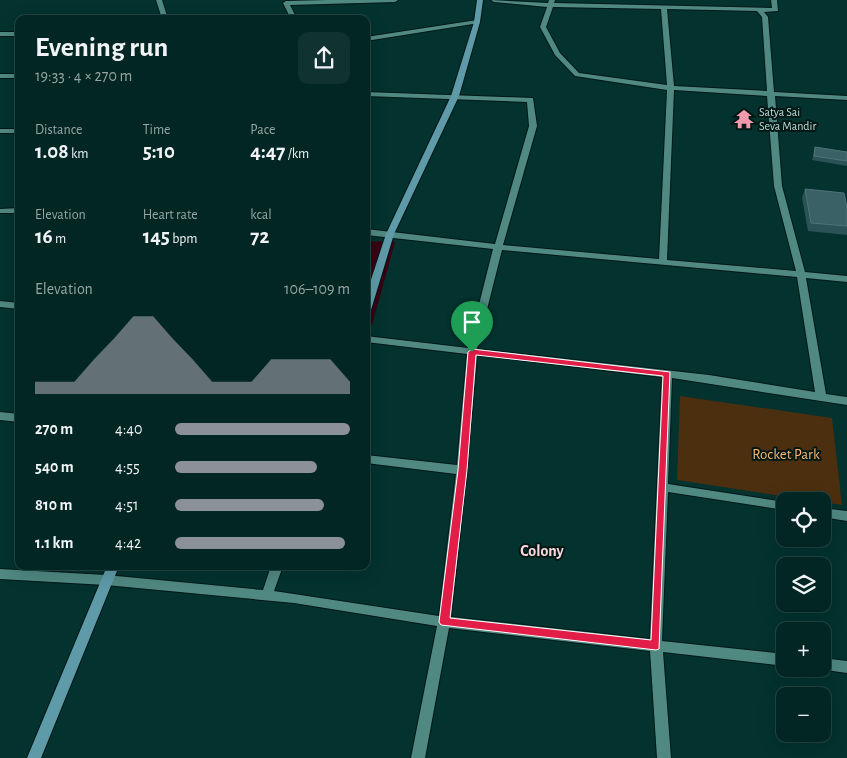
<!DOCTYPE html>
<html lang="en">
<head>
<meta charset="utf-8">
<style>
	:root { --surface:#022623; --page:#103230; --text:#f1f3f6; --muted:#96a5a6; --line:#234341; --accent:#8c9099 }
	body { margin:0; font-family:"Alegreya Sans",sans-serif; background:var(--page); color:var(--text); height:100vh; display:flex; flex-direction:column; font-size:19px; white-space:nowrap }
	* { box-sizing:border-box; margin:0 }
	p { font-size:16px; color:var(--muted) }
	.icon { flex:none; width:28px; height:28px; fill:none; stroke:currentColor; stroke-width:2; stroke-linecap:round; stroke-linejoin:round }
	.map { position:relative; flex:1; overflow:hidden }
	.details { position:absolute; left:15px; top:15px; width:355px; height:555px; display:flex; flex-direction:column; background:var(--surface); border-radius:10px; box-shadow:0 5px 20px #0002,0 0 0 1px var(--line) }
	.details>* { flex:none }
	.tools { position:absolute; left:776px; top:492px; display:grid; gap:10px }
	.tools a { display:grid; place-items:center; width:55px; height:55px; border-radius:10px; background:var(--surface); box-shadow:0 5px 20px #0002,0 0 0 1px var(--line); font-size:25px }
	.pin { position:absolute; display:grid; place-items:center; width:42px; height:42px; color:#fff; margin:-51px -21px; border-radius:50% 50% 50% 0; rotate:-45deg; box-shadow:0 0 5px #0007 }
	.pin .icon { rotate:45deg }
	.round { display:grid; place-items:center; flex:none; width:52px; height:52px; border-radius:10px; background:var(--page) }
	.headline { display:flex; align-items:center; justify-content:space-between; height:85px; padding:0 20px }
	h1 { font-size:28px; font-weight:700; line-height:38px }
	.stats { display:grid; grid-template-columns:repeat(3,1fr); gap:8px; height:85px; padding:5px 20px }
	.stats div { display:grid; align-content:center }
	.stats b { font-size:21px; font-weight:700 }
	.stats small { font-size:14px; font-weight:400 }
	.stats p { font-size:14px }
	.chart { height:140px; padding:10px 20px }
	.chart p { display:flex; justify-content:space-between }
	.chart svg { width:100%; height:90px; margin-top:5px; fill:var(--accent); opacity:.7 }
	ul { padding:0 20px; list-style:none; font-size:16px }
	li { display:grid; grid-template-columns:80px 60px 1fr; align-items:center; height:38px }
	li i { height:12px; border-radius:6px; background:var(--accent) }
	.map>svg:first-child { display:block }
	.green { fill:#4c2f0e }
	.water { fill:#3a0014 }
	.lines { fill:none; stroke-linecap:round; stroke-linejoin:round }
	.minor-casing { stroke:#001816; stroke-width:2 }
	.secondary-casing { stroke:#001816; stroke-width:2 }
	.minor { fill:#508882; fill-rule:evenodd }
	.secondary { fill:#5f9aa8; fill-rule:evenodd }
	.wall { fill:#2a5257 }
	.building { fill:#3a6165; stroke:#4f7477 }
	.route { fill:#e11d48; stroke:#fff; fill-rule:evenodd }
	.labels { text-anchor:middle; stroke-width:4; stroke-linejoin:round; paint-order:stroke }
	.far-poi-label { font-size:12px; fill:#c0dcd8; stroke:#021815; text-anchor:start }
	.park-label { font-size:15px; fill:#fbb872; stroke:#021815 }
	.neighbourhood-label { font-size:16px; font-weight:bold; fill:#fad7dd; stroke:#021815 }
</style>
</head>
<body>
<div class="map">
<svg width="847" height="758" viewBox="0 0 847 758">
	<rect width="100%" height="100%" fill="#03322f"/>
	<path class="green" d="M680 396 832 418 842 505 677 480Z"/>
	<path class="water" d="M366 241 395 242 372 325 366 324Z"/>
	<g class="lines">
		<defs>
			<path id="minor" d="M156 0H162L168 19H162Z
				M327 0H398L395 2 290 5 297 19H291L283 3 286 1Z
				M491 0 548 3 549 0H555L554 3 772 8 771 0H777L778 11 764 12 768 17 774 92 847 96V100L775 96 782 186 805 272 847 276V282L806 278 826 394 847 397V405L672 378 668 484 785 502V510L668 492 662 641 785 654V666L663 652 671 758H657L650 651 449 628 425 758H411L437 626 294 603 106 585 0 579V569L106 575 263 590 271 566H283L274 591 439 616 456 474 366 463V455L457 465 467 354 366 342V336L468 348 493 249 366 235V229L495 244 529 126 527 102 366 96V92L533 98 537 126 503 245 659 259 667 90 575 76 555 55 540 27 547 7 494 2ZM553 7 661 9 667 85 579 73 560 53 546 27ZM667 9 757 11 762 17 767 91 674 86ZM674 90 767 96 774 186 796 271 667 260ZM502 250 797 277 815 392 709 375 477 349ZM477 355 662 377 650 639 451 617 467 470Z
				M477 20 479 21V23L366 41V37Z
				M0 32H19V36H0Z
				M0 74H19V78H0Z
				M0 129H19V133H0Z
				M19 208V213H0V209Z
				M0 301 19 303V309L0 307Z
				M0 412 19 414V422L0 420Z
				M822 508 847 511V521L822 517Z
				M822 658 847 661V673L819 669H822Z"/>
			<path id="secondary" d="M477 0H483L480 22 459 96 394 234 371 310 366 313V295L386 234 451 96 474 22Z
				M107 566H119L41 758H27Z"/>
		</defs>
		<use href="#minor" class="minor-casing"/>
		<use href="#secondary" class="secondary-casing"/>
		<use href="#minor" class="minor"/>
		<use href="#secondary" class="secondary"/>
	</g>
	<path class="wall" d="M815 147 847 152V166L812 160Z
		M805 189 847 207V235L808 231 802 198Z"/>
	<path class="building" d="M815 147 847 152V161L814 156Z
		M805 189 844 193 847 207V226L811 223Z"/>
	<path class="route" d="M472 349 670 372 659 649 656 650 441 625 439 622 458 470 468 352ZM476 355 663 376 651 640 450 618 467 470Z"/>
	<defs>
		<symbol id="temple-bare" viewBox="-9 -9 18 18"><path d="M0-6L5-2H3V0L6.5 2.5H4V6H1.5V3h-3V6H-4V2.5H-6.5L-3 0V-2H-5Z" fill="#f29aac" stroke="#021815" stroke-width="2.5" paint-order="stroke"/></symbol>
	</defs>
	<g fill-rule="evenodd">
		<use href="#temple-bare" x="730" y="105" width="28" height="28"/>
	</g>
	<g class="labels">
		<g class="far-poi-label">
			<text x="759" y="116">Satya Sai<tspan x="759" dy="14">Seva Mandir</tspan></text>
		</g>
		<g class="park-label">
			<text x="786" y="459">Rocket Park</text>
		</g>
		<g class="neighbourhood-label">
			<text x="542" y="556">Colony</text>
		</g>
	</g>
</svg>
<div class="tools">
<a><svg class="icon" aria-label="locate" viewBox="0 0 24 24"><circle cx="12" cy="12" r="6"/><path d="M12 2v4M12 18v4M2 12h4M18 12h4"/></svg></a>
<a><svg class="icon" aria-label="layers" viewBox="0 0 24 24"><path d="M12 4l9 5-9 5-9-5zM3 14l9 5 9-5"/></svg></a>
<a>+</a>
<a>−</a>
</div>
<div class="pin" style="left:472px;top:352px;background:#1e9e55"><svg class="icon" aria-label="arrive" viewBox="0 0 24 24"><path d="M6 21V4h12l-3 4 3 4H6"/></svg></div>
<section class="details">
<div class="headline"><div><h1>Evening run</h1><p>19:33 · 4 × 270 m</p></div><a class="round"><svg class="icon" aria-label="share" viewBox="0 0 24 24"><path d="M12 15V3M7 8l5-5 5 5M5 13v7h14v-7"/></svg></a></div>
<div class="stats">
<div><p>Distance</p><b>1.08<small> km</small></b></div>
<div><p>Time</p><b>5:10</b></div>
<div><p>Pace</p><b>4:47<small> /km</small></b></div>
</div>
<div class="stats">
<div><p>Elevation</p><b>16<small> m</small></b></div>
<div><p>Heart rate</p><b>145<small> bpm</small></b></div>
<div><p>kcal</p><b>72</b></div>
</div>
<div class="chart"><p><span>Elevation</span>106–109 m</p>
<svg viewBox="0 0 160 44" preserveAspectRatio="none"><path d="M0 44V38L10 38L20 38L30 27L40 17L50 6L60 6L70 17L80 27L90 38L100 38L110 38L120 27L130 27L140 27L150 27L160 38V44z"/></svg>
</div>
<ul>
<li><b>270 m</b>4:40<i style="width:100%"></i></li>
<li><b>540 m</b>4:55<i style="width:81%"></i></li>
<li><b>810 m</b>4:51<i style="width:85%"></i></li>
<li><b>1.1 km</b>4:42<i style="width:97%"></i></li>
</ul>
</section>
</div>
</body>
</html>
